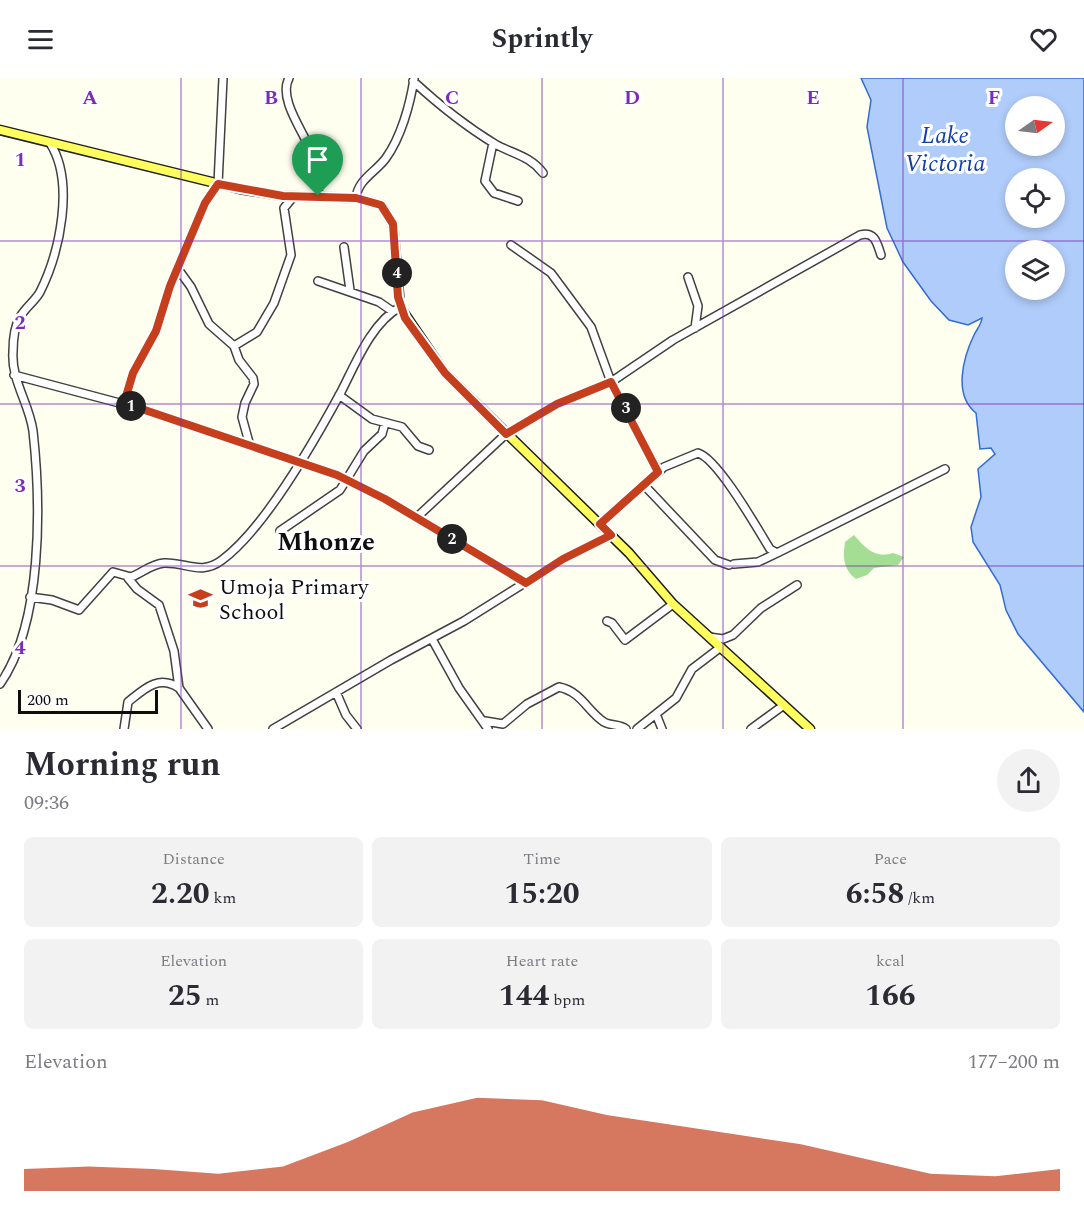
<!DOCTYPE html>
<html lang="en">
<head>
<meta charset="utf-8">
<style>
	:root { --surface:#fff; --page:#f2f2f3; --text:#2b2b33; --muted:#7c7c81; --accent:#c63f1d }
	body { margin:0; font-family:Spectral,serif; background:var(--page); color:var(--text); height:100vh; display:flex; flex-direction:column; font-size:22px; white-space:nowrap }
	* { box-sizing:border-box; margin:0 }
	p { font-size:20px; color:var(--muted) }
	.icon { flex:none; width:33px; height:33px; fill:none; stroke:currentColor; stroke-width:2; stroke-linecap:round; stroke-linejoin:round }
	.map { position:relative; height:651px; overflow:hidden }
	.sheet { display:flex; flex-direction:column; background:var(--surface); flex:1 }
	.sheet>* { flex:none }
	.needle { width:39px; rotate:76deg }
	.buttons { position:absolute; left:1005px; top:18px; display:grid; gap:12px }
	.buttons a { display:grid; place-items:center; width:60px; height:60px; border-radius:50%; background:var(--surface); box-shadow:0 3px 9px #0003; font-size:30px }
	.scale { position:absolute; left:18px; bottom:15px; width:140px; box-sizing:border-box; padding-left:6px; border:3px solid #0e0e0e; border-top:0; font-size:16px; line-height:21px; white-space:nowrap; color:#0e0e0e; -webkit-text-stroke:4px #fff; paint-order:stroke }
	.pin { position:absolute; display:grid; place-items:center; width:51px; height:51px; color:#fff; margin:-62px -26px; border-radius:50% 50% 50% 0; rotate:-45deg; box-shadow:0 0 6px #0007 }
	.pin .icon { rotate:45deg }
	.km { position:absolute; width:30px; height:30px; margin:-15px; border-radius:50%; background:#222; color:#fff; font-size:16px; line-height:30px; text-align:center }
	.round { display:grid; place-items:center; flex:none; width:63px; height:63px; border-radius:32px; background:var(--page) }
	.headline { display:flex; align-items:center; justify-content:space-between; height:102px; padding:0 24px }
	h1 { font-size:33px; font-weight:700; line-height:45px }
	.figures { display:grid; grid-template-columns:repeat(3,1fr); gap:9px; height:102px; padding:6px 24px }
	.figures div { display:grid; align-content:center; border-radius:9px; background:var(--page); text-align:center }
	.figures b { font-size:30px; font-weight:700 }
	.figures small { font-size:16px; font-weight:400 }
	.figures p { font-size:16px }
	.chart { height:168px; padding:12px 24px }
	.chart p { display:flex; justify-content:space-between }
	.chart svg { width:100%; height:108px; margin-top:6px; fill:var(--accent); opacity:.7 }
	header { display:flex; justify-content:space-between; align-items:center; height:78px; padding:0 24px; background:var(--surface); font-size:27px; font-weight:700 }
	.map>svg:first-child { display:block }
	.forest { fill:#a3de94 }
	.water { fill:#b0ccfa; stroke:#326cd5; stroke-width:1.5; fill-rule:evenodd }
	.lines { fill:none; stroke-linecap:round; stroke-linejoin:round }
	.minor-casing { stroke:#414141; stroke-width:10 }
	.major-casing { stroke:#1f1f1f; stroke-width:11 }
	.minor { stroke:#fff; stroke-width:7 }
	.major { stroke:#ffff5e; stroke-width:8 }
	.route-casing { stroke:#fff; stroke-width:12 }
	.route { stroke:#c63f1d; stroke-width:8 }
	.grid { fill:none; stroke:#7b2cbf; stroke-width:1.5; stroke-opacity:0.55 }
	.labels { text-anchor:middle; stroke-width:6; stroke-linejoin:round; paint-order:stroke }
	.poi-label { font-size:22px; fill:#0e0e0e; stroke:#fff; text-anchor:start }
	.water-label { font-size:24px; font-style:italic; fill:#0f3fa7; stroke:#fff }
	.quarter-label { font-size:26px; font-weight:bold; fill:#0e0e0e; stroke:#fff }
	.grid-label { font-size:20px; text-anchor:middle; font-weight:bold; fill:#7b2cbf; stroke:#fff; stroke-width:6; stroke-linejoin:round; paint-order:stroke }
</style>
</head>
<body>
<header><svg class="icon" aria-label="menu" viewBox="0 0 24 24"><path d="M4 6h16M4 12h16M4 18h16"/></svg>Sprintly<svg class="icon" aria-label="heart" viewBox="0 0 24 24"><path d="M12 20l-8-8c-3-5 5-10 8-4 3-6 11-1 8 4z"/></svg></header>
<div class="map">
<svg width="1084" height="651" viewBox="0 0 1084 651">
	<rect width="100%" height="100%" fill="#feffee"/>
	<path class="forest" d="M854 457C865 470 875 481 893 475L904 479 898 487 874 490 867 497 856 501C843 491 843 479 845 464Z"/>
	<path class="water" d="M861 0H1084V634L1018 556 1006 532 1000 507 973 464 971 449 981 419 978 391 995 376 991 370 980 371 976 335C953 317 963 280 974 257 977 251 981 247 982 240L968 247 949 242 931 223 903 184 887 150 867 49 871 22ZM1016 28H1054V68H1016ZM1016 100H1054V140H1016ZM1016 172H1054V212H1016Z"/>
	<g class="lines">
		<defs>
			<path id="minor" d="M289 0C277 22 307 58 314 80 318 92 319 105 318 118
				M413 3C438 26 467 49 495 66 513 76 530 78 543 95
				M493 65 485 103 494 115 518 123
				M356 120C358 101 376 94 386 80 401 59 410 27 414 1
				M511 167 551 195 591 249 611 304 659 394
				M344 169 350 212
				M178 191 191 209 209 246 234 268 239 282 253 300 254 306 245 325 242 339 250 368
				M688 199 698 228 695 250
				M318 203 379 224 392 233
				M234 268 257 254 274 225 291 177 284 130 294 118
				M14 297 142 331 337 397 385 421 526 505
				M339 317 372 341 402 349 418 368 429 372
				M124 325 133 295 154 258 170 208 205 125 218 106 223 0
				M644 407 715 482 729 487
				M416 440 506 356 557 326 611 304 673 262 860 157C875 153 877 165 881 177
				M600 446 664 389 698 375C718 381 757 450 770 471L777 475 945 391
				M280 453 340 412 364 373 382 356 385 345
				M734 486 758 484 777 475
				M128 500 137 511 159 527 174 573 179 610 208 651
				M30 519 52 522 79 532 113 494 131 499C142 495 151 486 164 485 186 484 201 498 222 482 264 451 315 362 341 314 355 287 371 245 400 229
				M607 543 612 545 625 562 673 526
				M709 559 723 561 733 557 761 530 797 507
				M432 561 459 610 488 651
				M0 606C43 545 41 426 33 353 29 325 11 302 13 274 13 263 14 249 20 239 26 229 35 223 40 214 60 174 75 104 50 65
				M336 614 346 637 357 651
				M656 636 662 651
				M485 643 503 646 527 626 559 609C582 614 587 633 604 644 611 648 620 646 626 651
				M124 651 128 624C143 612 158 596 179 610
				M273 651 391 582 464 543 563 481 611 457
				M637 651 676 620 692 591 721 569
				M751 651 784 627"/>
			<path id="major" d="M0 52 240 111 283 118 356 120 381 127 393 146 400 229 445 295 629 475 673 526 810 651"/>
		</defs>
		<use href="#minor" class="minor-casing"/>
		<use href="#major" class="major-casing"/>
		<use href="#minor" class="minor"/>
		<use href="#major" class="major"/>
	</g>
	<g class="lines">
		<defs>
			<path id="route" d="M218 106 283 118 356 120 381 127 393 146 398 219 405 240 445 295 506 356 557 326 611 304 658 394 600 446 611 457 563 481 526 505 385 421 337 397 124 325 133 295 156 253 170 208 205 125Z"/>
		</defs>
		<use href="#route" class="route-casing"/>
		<use href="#route" class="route"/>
	</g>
	<path class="grid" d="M181 0V651M361 0V651M542 0V651M723 0V651M903 0V651M0 163H1084M0 326H1084M0 488H1084"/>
	<defs>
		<symbol id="school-bare" viewBox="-9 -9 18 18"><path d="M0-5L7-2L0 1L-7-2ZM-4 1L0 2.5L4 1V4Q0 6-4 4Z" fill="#c63f1d" stroke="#fff" stroke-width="2.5" paint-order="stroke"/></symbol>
	</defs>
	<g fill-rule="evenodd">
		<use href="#school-bare" x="184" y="504" width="33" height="33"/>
	</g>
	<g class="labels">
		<g class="poi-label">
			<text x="219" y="516">Umoja Primary<tspan x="219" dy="25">School</tspan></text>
		</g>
		<g class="water-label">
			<text x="945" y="65">Lake<tspan x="945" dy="28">Victoria</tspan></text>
		</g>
		<g class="quarter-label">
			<text x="326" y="472">Mhonze</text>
		</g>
	</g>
	<g class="grid-label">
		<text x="90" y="26">A</text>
		<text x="271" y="26">B</text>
		<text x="452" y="26">C</text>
		<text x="632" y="26">D</text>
		<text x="813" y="26">E</text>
		<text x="994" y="26">F</text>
		<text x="20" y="88">1</text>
		<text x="20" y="251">2</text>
		<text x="20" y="414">3</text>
		<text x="20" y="576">4</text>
	</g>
</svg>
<div class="buttons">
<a><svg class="needle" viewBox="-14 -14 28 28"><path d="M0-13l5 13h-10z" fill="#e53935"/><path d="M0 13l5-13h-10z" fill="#7c7c81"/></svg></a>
<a><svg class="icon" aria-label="locate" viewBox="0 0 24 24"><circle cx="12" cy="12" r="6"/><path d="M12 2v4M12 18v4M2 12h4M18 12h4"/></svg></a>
<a><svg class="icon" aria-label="layers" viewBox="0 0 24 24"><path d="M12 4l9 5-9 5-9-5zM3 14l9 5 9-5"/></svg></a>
</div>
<div class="scale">200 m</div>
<div class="pin" style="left:318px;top:118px;background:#1e9e55"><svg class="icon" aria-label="arrive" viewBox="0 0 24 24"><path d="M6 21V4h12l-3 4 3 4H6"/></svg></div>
<b class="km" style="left:131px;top:328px">1</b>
<b class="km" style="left:452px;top:461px">2</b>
<b class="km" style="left:626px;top:330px">3</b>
<b class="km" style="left:397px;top:195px">4</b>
</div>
<section class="sheet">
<div class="headline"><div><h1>Morning run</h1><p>09:36</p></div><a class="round"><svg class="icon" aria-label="share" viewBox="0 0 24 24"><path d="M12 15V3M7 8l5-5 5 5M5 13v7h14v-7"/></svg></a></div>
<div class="figures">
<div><p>Distance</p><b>2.20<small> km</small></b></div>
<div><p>Time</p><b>15:20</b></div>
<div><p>Pace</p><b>6:58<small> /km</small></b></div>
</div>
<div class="figures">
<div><p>Elevation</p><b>25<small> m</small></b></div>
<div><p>Heart rate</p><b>144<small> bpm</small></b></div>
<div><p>kcal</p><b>166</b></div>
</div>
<div class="chart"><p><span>Elevation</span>177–200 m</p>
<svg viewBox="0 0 160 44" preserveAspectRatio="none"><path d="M0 44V35L10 34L20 35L30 37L40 34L50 24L60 12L70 6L80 7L90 13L100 17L110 21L120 25L130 31L140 37L150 38L160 35V44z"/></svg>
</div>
</section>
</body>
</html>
